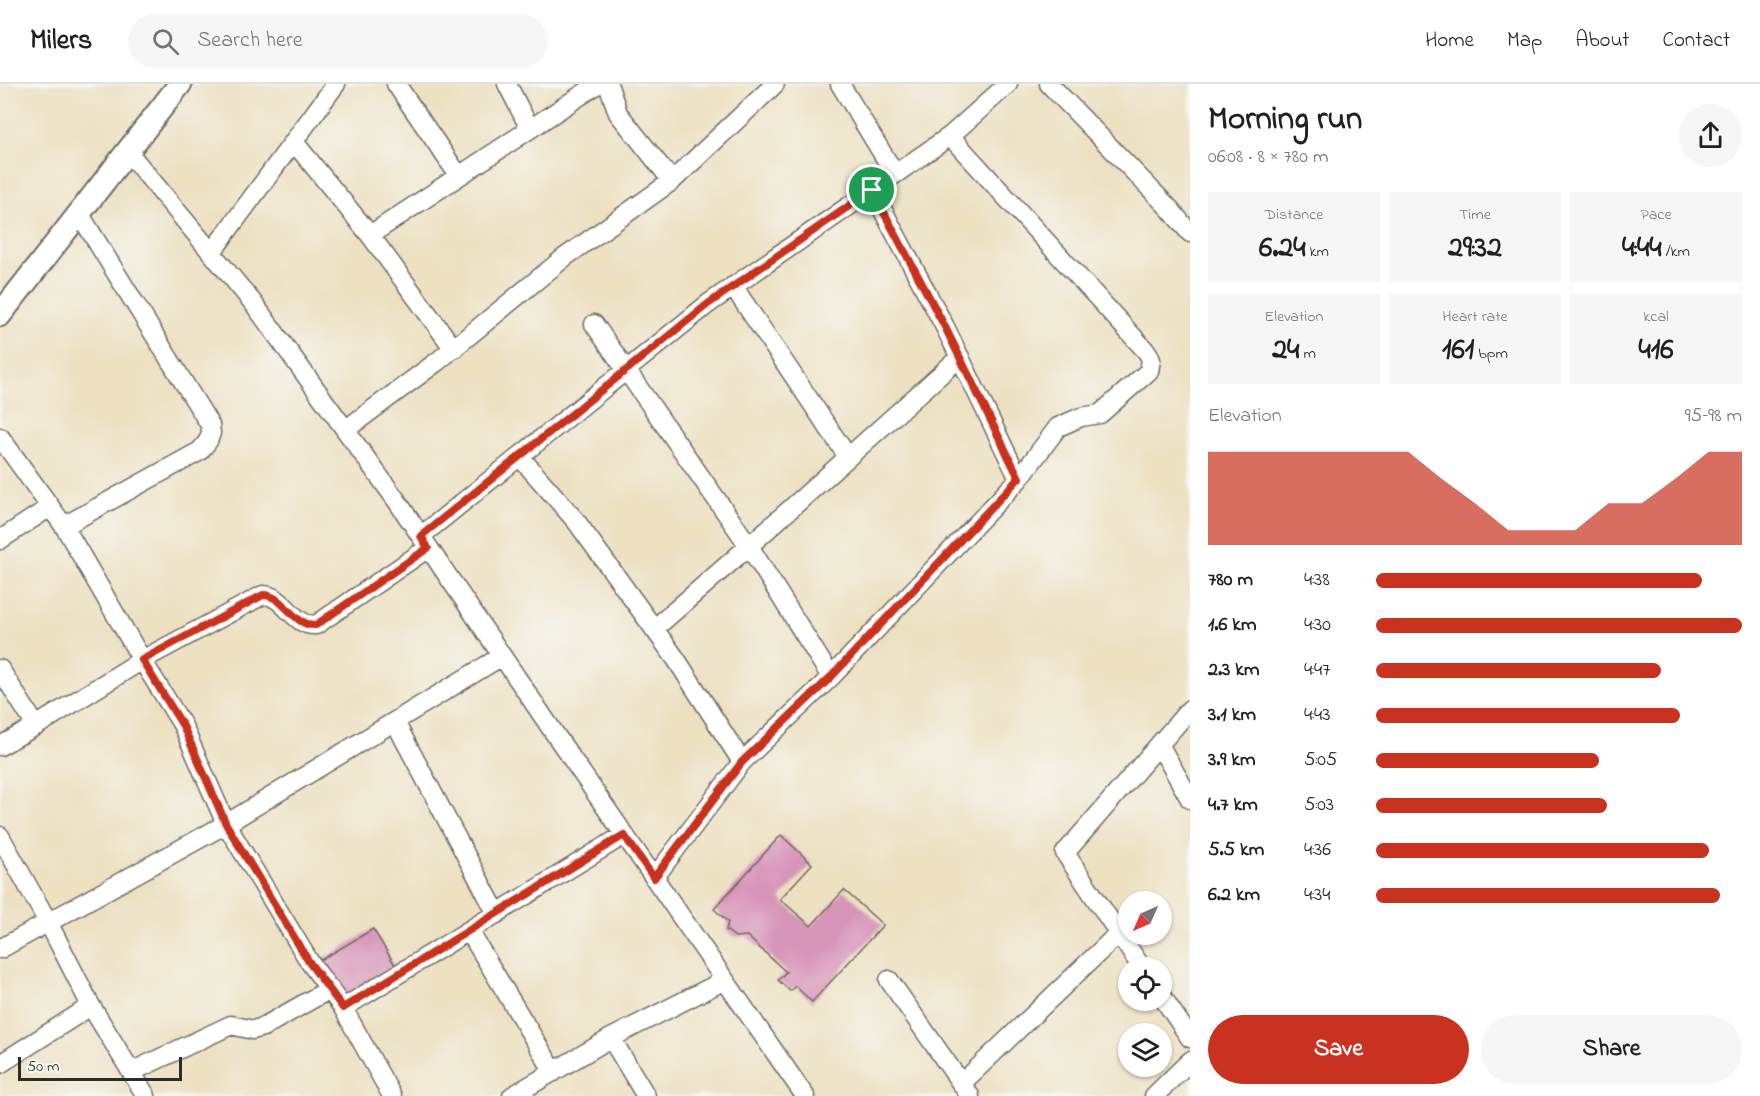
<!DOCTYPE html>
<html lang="en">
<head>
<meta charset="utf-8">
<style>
	:root { --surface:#fff; --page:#f6f6f6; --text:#202124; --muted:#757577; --line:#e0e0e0; --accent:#c8321e }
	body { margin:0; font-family:"Indie Flower",sans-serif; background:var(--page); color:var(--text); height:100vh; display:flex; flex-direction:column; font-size:22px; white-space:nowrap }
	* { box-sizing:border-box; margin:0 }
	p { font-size:20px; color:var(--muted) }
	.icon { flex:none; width:33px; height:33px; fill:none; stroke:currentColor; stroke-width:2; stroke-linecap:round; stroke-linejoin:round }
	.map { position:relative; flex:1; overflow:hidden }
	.drawer { display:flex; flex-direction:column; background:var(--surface); width:570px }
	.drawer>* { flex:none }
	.needle { width:39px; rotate:225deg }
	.buttons { position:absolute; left:1118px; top:807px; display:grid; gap:12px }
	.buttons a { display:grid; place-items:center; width:54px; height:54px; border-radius:50%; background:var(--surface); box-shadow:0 2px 4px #0004; font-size:30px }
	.scale { position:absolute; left:18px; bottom:15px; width:164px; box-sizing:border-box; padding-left:6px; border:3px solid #2b2b2b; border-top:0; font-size:16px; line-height:21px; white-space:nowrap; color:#2b2b2b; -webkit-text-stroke:4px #f6f6f2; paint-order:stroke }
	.pin { position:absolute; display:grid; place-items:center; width:51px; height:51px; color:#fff; margin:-26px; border:3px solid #fff; border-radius:50%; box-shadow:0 2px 6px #0007 }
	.round { display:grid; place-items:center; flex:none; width:63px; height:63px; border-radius:32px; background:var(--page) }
	.head { display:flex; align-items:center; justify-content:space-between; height:102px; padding:0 18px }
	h1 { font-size:33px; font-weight:800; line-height:45px }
	.metrics { display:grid; grid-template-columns:repeat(3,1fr); gap:9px; height:102px; padding:6px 18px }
	.metrics div { display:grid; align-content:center; border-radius:0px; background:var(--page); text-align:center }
	.metrics b { font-size:30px; font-weight:800 }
	.metrics small { font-size:16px; font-weight:400 }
	.metrics p { font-size:16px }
	.chart { height:168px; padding:12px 18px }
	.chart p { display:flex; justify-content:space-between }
	.chart svg { width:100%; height:108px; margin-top:6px; fill:var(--accent); opacity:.7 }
	.primary-button { display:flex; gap:12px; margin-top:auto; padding:12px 18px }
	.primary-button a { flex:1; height:69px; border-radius:36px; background:var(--accent); color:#fff; font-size:24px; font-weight:800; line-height:69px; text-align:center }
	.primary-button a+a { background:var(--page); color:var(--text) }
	ul { padding:0 18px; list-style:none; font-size:20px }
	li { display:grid; grid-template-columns:96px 72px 1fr; align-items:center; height:45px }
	li i { height:15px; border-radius:8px; background:var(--accent) }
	header { display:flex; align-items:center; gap:36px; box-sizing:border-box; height:84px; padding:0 30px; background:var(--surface); border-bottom:2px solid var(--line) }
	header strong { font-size:28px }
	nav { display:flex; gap:33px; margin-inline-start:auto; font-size:21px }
	.search { width:420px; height:54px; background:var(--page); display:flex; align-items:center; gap:15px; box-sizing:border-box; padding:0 21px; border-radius:33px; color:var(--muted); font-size:22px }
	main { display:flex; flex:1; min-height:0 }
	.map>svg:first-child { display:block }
	.building { fill:#d895ba }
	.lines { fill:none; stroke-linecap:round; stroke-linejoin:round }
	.minor-casing { stroke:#6f6b60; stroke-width:21 }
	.tertiary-casing { stroke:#6f6b60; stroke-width:26 }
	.minor { stroke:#fff; stroke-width:18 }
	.tertiary { stroke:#fff; stroke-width:22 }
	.route-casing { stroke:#fff; stroke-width:12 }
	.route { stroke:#c8321e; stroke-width:8 }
</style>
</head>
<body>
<header>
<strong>Milers</strong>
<div class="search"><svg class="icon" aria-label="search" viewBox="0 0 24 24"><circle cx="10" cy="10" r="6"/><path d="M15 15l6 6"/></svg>Search here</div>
<nav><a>Home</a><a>Map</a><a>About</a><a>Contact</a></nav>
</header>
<main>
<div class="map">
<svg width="1190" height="1012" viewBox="0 0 1190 1012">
	<rect width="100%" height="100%" fill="#f6f6f2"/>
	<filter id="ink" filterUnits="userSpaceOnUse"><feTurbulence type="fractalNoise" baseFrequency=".0167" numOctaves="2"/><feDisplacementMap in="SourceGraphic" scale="12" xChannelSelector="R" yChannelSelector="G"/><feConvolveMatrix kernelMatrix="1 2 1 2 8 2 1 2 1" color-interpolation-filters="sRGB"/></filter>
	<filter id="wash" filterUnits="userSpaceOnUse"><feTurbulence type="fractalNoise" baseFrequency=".008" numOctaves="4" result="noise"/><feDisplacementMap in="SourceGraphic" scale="24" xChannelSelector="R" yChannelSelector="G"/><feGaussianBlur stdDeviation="1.35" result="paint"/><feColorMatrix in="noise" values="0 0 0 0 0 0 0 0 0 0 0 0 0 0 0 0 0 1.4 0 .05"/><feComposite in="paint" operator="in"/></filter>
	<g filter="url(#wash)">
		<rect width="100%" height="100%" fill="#ede1c2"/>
		<g id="blocks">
			<path class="building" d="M781 751 812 780 780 815 811 842 844 806 883 841 812 918 795 902 790 907 778 896 786 888 747 852 735 853 726 846 728 838 714 825Z
				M373 845 395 881 342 914 319 877Z"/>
		</g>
	</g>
	<g filter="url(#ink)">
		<use href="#blocks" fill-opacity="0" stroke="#6f6b60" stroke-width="1.5"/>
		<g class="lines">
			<defs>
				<path id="minor" d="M396 0 459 92
					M507 0 530 45
					M608 0 618 29 672 97
					M840 0 895 90
					M1049 0 1170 125 1190 149
					M294 58 370 151 598 0
					M128 68 254 220 397 417 561 659 805 1012
					M872 106 945 243 1019 395
					M370 151 454 265
					M212 168 336 0
					M733 202 848 373
					M594 240 749 462 831 593
					M345 346 438 277 565 173 672 97 775 0
					M0 353 64 442 142 576 183 642 226 740 309 877 343 924 392 1012
					M520 373 576 437 676 575 742 678
					M64 442 200 367 208 357 211 349 210 341 79 129
					M421 452 708 220 950 52 1008 0
					M0 456 50 423
					M654 545 749 462 960 273
					M0 585 36 642
					M395 638 497 830
					M0 662 36 642 142 576 263 511C285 511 293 543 316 541L428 464
					M1160 662 1190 715
					M0 752 48 838 91 922 146 1012
					M654 794 742 678 831 593 1019 395 1058 343 1081 333 1100 330 1149 287 1151 276 1148 269 950 52
					M469 847 554 988
					M0 865 226 740 502 572
					M1142 884 1065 769 1190 625
					M889 896 970 1012
					M1161 911 1190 954
					M343 924 624 751
					M611 954 646 1012
					M0 980 91 922
					M131 988 231 941 253 946 263 943 330 905
					M962 999 1119 849
					M512 1012 611 954 725 896
					M1154 1012 1190 977"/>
				<path id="tertiary" d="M0 231 180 0"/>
			</defs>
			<use href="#minor" class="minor-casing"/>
			<use href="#tertiary" class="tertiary-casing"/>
			<use href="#minor" class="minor"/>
			<use href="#tertiary" class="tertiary"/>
		</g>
	</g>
	<g class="lines" filter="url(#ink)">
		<defs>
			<path id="route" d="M872 106 945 243 1019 394 831 593 742 678 654 794 624 751 343 924 309 878 226 740 183 642 142 576 263 511C285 511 293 543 316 541L428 464 421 452 708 220Z"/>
		</defs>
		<use href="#route" class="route-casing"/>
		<use href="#route" class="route"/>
	</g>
</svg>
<div class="buttons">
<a><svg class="needle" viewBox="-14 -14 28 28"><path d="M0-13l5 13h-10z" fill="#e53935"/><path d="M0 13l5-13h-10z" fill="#757577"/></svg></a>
<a><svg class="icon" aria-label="locate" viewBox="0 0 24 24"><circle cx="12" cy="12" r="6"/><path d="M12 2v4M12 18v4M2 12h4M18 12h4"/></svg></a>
<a><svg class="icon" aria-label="layers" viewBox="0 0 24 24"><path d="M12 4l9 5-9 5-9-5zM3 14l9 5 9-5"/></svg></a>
</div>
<div class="scale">50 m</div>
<div class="pin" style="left:872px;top:106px;background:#1e9e55"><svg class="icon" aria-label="arrive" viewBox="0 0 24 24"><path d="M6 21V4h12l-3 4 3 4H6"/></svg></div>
</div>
<section class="drawer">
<div class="head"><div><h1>Morning run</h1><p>06:08 · 8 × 780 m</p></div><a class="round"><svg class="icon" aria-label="share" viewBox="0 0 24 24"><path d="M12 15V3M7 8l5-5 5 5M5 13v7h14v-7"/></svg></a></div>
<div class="metrics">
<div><p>Distance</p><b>6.24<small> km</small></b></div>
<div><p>Time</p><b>29:32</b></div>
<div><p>Pace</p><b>4:44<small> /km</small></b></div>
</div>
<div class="metrics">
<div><p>Elevation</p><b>24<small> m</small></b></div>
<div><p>Heart rate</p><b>161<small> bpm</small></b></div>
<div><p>kcal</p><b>416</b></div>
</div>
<div class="chart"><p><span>Elevation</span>95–98 m</p>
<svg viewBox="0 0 160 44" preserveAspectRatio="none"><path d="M0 44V6L10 6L20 6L30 6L40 6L50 6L60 6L70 17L80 27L90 38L100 38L110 38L120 27L130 27L140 17L150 6L160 6V44z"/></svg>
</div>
<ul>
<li><b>780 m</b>4:38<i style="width:89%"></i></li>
<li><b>1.6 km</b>4:30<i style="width:100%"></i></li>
<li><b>2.3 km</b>4:47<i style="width:78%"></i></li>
<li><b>3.1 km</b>4:43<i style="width:83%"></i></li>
<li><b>3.9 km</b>5:05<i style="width:61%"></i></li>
<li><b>4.7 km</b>5:03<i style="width:63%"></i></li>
<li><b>5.5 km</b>4:36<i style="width:91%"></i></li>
<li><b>6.2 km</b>4:34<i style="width:94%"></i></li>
</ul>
<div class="primary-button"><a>Save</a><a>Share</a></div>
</section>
</main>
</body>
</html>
